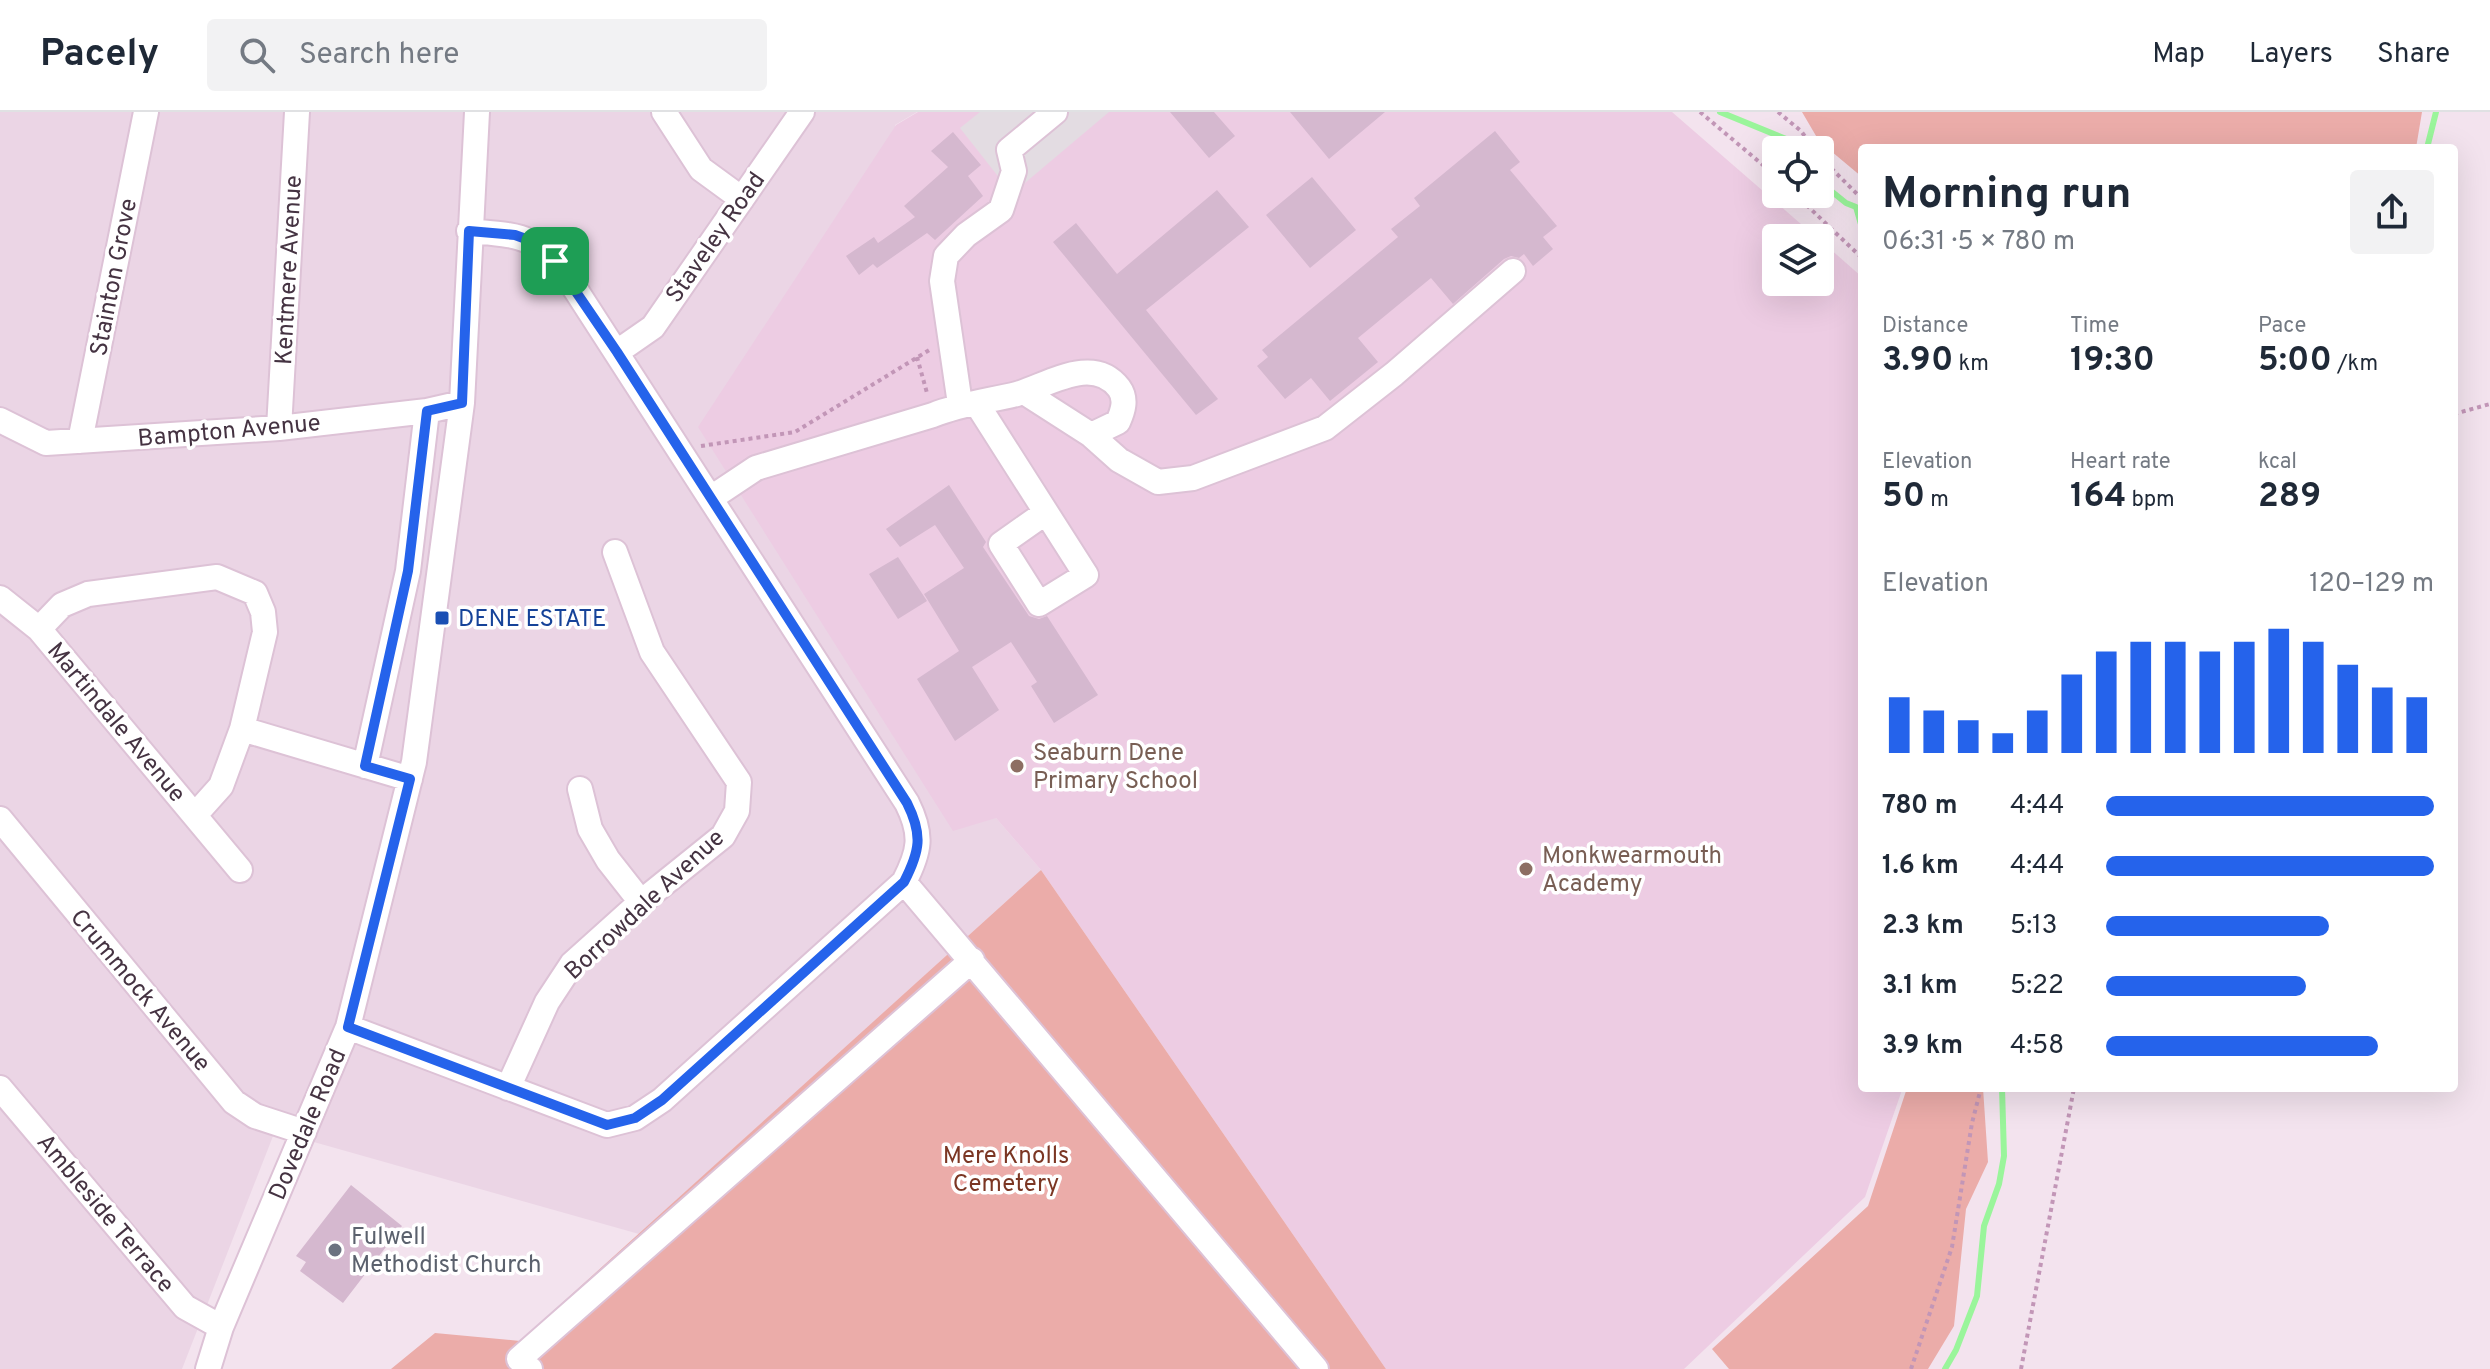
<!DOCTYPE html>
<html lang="en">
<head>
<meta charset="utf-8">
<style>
	:root { --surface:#fff; --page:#f2f2f3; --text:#1f2937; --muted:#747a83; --line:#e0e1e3; --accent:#2563eb }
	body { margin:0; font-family:Overpass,sans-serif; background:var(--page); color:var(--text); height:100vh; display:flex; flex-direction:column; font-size:30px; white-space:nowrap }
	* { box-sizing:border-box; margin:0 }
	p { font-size:26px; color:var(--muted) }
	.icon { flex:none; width:44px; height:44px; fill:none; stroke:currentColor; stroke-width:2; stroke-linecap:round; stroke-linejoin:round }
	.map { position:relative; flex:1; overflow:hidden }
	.panel { position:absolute; left:1858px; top:32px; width:600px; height:948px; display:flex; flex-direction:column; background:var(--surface); border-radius:8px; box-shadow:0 8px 32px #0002 }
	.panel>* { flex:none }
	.buttons { position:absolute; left:1762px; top:24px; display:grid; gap:16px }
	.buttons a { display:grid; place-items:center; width:72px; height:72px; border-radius:8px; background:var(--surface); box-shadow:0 8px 32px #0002; font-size:40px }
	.pin { position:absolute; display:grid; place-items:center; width:68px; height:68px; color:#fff; margin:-34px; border-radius:16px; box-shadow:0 4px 12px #0006 }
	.round { display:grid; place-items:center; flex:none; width:84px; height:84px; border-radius:8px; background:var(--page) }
	.head { display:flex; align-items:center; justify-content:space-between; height:136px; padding:0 24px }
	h1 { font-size:44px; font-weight:700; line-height:60px }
	.figures { display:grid; grid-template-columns:repeat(3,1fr); gap:12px; height:136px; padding:8px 24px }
	.figures div { display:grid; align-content:center }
	.figures b { font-size:34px; font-weight:700 }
	.figures small { font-size:22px; font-weight:400 }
	.figures p { font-size:22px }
	.chart { height:224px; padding:16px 24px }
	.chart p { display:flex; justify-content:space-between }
	.chart svg { width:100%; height:144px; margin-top:8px; stroke:var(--accent); stroke-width:6 }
	ul { padding:0 24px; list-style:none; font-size:26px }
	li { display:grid; grid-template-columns:128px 96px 1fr; align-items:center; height:60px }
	li i { height:20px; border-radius:10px; background:var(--accent) }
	header { display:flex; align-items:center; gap:48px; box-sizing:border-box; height:112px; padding:0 40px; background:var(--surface); border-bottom:2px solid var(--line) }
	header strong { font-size:38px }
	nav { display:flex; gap:44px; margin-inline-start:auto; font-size:28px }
	.search { width:560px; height:72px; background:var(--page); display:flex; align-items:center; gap:20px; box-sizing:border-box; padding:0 28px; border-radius:8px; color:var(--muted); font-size:30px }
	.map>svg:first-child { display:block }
	.residential { fill:#ebd5e5 }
	.education { fill:#edcce3 }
	.green { fill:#ebaca9 }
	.parking { fill:#e3dce2 }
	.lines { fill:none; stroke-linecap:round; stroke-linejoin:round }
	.stream { stroke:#9af59b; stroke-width:6 }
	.building { fill:#d5b8cf }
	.minor-casing { stroke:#ddc2d6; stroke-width:28 }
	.path { stroke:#c296b7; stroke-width:4; stroke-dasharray:4 4; stroke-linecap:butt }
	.minor { stroke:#fff; stroke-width:24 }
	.route-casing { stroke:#fff; stroke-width:16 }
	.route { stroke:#2563eb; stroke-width:10 }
	.transit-dot { fill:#1a4fb4; stroke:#fff; stroke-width:3 }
	.education-dot { fill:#8d6e63; stroke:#fff; stroke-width:3 }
	.worship-dot { fill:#6b7280; stroke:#fff; stroke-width:3 }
	.labels { text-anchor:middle; stroke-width:7; stroke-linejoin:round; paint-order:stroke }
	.street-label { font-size:24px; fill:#453342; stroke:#fff }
	.transit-label { font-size:24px; fill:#164399; stroke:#fff; text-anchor:start }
	.education-label { font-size:24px; fill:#785e54; stroke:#fff; text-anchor:start }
	.park-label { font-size:24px; fill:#7b3623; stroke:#fff }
	.worship-label { font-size:24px; fill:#5b616d; stroke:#fff; text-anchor:start }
</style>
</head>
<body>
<header>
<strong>Pacely</strong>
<div class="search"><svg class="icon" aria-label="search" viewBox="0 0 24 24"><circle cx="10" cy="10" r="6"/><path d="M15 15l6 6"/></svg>Search here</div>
<nav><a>Map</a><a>Layers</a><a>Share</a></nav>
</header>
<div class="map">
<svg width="2490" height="1257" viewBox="0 0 2490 1257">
	<rect width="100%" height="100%" fill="#f3e3ee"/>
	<path class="residential" d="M0 0H917L895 13 996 706 1041 758 639 1122 275 1019 182 1257H0Z"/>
	<path class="education" d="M918 0H1672L1817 126H1776V170H1820V128L1862 165V976L1902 978 1865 1085 1684 1257H1386L1041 758 996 706 953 719 698 315 896 13Z"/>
	<path class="green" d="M1802 0H2422L2416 36H1862V65L1819 29Z
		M1041 758 1386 1257H391L435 1221 520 1229Z
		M1907 976H1983L1988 1050 1966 1097 1954 1214 1928 1257H1729L1712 1237 1868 1094Z"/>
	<path class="parking" d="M980 0H1109L1012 82 960 16Z"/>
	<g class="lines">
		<path class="stream" d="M1720 0 1791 29 1795 38
			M2427 36 2436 0
			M1820 70 1846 91 1856 95 1862 116
			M1945 1257 1956 1238 1977 1184 1984 1114 1999 1072 2004 1044 2002 976"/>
	</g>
	<path class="building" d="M1170 0H1214L1235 24 1209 46Z
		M1290 0H1385L1329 47Z
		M1495 19 1520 50 1510 58 1557 114 1543 125 1553 137 1533 154 1524 142 1519 146 1511 144 1504 147 1453 192 1431 166 1358 226 1378 250 1330 289 1311 266 1285 287 1257 254 1268 245 1262 238 1398 125 1391 117 1420 94 1414 86Z
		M953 20 981 53 968 64 983 84 935 128 927 121 877 156 873 152 859 163 846 144 874 125 878 131 915 105 904 94 948 55 931 39Z
		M1312 65 1356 118 1310 156 1266 103Z
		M1217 78 1249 115 1146 198 1218 287 1196 303 1053 130 1076 111 1117 162Z
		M949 373 986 430 983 435 1029 504 1039 507 1047 504 1098 583 1054 611 1031 574 1037 570 1011 530 972 555 999 598 955 629 917 567 959 539 924 482 964 456 935 413 900 435 886 417Z
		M898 445 927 489 898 507 869 462Z
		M351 1073 402 1114 343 1191 300 1159 306 1150 296 1144Z"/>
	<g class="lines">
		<defs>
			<path id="minor" d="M664 0 701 57 742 87
				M617 240 653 215 802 0
				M1024 280 1091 323 1119 348 1158 370 1193 366 1325 316 1394 262 1513 159
				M960 292 942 169 946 144 966 123 1001 98 1014 59 1009 38 1055 0
				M977 292 1086 463 1039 492 1001 432 1045 401
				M0 308 46 331 279 316 427 299 462 291
				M279 316 297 0
				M80 329 146 0
				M711 386 756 356 933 303C960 292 988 289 1017 282 1048 273 1093 242 1119 276 1127 287 1123 299 1118 310L1091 323
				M0 486 39 517 240 758
				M39 517 62 493 88 482 217 465 255 481 263 500 265 520 242 617 221 674 195 703
				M242 617 410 667
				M365 654 408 459 427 299
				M580 677 590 717 608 748 641 790
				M0 707 234 990 255 1004 304 1020
				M904 770 1316 1257
				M348 915 607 1013 635 1006 662 988 904 770C920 739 923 723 907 691L570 169C535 122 524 124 469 119
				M0 976 185 1195 221 1215
				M508 976 547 890 572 852 641 790 723 724 737 699 739 670 652 540 615 440
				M208 1257 221 1215 348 915 414 650 462 291 477 0
				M530 1257 519 1247 972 848"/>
		</defs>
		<use href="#minor" class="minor-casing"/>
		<path class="path" d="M1700 0 1776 64
			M1778 0 1801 19 1815 38
			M1820 45 1862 87
			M1795 82 1862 146
			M917 245 927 281
			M2454 302 2490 292
			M701 334 795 320 931 237
			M1911 1257 1952 1135 1972 1011 1981 976
			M2021 1257 2074 976"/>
		<use href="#minor" class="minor"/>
	</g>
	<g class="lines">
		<defs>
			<path id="route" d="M469 119 515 123 534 130 555 149 617 240 907 691C923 723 920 739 904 770L662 988 635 1006 607 1013 348 915 410 667 365 654 408 459 427 299 462 291Z"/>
		</defs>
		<use href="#route" class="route-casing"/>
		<use href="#route" class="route"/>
	</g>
	<rect class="transit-dot" x="434" y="498" width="16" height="16" rx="4"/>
	<g class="education-dot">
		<circle cx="1017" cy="654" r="8"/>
		<circle cx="1526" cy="757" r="8"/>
	</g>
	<circle class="worship-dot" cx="335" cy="1138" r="8"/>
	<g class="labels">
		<g class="street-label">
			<text transform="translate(715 125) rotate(-55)" y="8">Staveley Road</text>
			<text transform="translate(288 158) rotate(-87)" y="8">Kentmere Avenue</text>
			<text transform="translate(113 165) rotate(-79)" y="8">Stainton Grove</text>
			<text transform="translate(229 318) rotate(-5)" y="8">Bampton Avenue</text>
			<text transform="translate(117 610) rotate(50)" y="8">Martindale Avenue</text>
			<text transform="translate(644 792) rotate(-43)" y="8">Borrowdale Avenue</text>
			<text transform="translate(141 878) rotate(50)" y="8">Crummock Avenue</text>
			<text transform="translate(307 1012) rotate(-67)" y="8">Dovedale Road</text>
			<text transform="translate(106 1101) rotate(50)" y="8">Ambleside Terrace</text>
		</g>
		<g class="transit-label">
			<text x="458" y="514">DENE ESTATE</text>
		</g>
		<g class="education-label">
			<text x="1033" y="648">Seaburn Dene<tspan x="1033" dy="28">Primary School</tspan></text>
			<text x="1542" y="751">Monkwearmouth<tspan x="1542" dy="28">Academy</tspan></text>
		</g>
		<g class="park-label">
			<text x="1006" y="1051">Mere Knolls<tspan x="1006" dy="28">Cemetery</tspan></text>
		</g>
		<g class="worship-label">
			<text x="351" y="1132">Fulwell<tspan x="351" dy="28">Methodist Church</tspan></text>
		</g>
	</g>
</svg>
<div class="buttons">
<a><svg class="icon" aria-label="locate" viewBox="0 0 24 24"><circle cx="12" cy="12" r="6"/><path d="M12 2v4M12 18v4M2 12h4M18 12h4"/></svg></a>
<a><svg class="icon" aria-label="layers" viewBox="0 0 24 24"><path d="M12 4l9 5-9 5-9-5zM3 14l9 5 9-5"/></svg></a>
</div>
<div class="pin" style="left:555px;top:149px;background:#1e9e55"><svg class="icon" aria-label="arrive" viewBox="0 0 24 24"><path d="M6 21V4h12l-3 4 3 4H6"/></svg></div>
<section class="panel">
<div class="head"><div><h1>Morning run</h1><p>06:31 · 5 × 780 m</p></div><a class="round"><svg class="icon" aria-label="share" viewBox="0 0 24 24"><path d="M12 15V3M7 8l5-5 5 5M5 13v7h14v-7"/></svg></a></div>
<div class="figures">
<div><p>Distance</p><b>3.90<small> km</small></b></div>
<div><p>Time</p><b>19:30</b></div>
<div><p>Pace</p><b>5:00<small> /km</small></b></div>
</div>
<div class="figures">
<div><p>Elevation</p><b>50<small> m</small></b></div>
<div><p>Heart rate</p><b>164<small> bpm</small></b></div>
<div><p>kcal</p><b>289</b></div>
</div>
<div class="chart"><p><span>Elevation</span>120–129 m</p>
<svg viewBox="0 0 160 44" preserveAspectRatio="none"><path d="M5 44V27M15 44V31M25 44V34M35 44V38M45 44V31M55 44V20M65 44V13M75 44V10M85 44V10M95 44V13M105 44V10M115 44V6M125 44V10M135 44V17M145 44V24M155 44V27"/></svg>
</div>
<ul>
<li><b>780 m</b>4:44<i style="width:100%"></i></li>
<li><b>1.6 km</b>4:44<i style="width:100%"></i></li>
<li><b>2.3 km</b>5:13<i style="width:68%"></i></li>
<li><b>3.1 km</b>5:22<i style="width:61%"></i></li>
<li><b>3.9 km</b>4:58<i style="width:83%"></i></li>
</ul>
</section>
</div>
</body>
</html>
